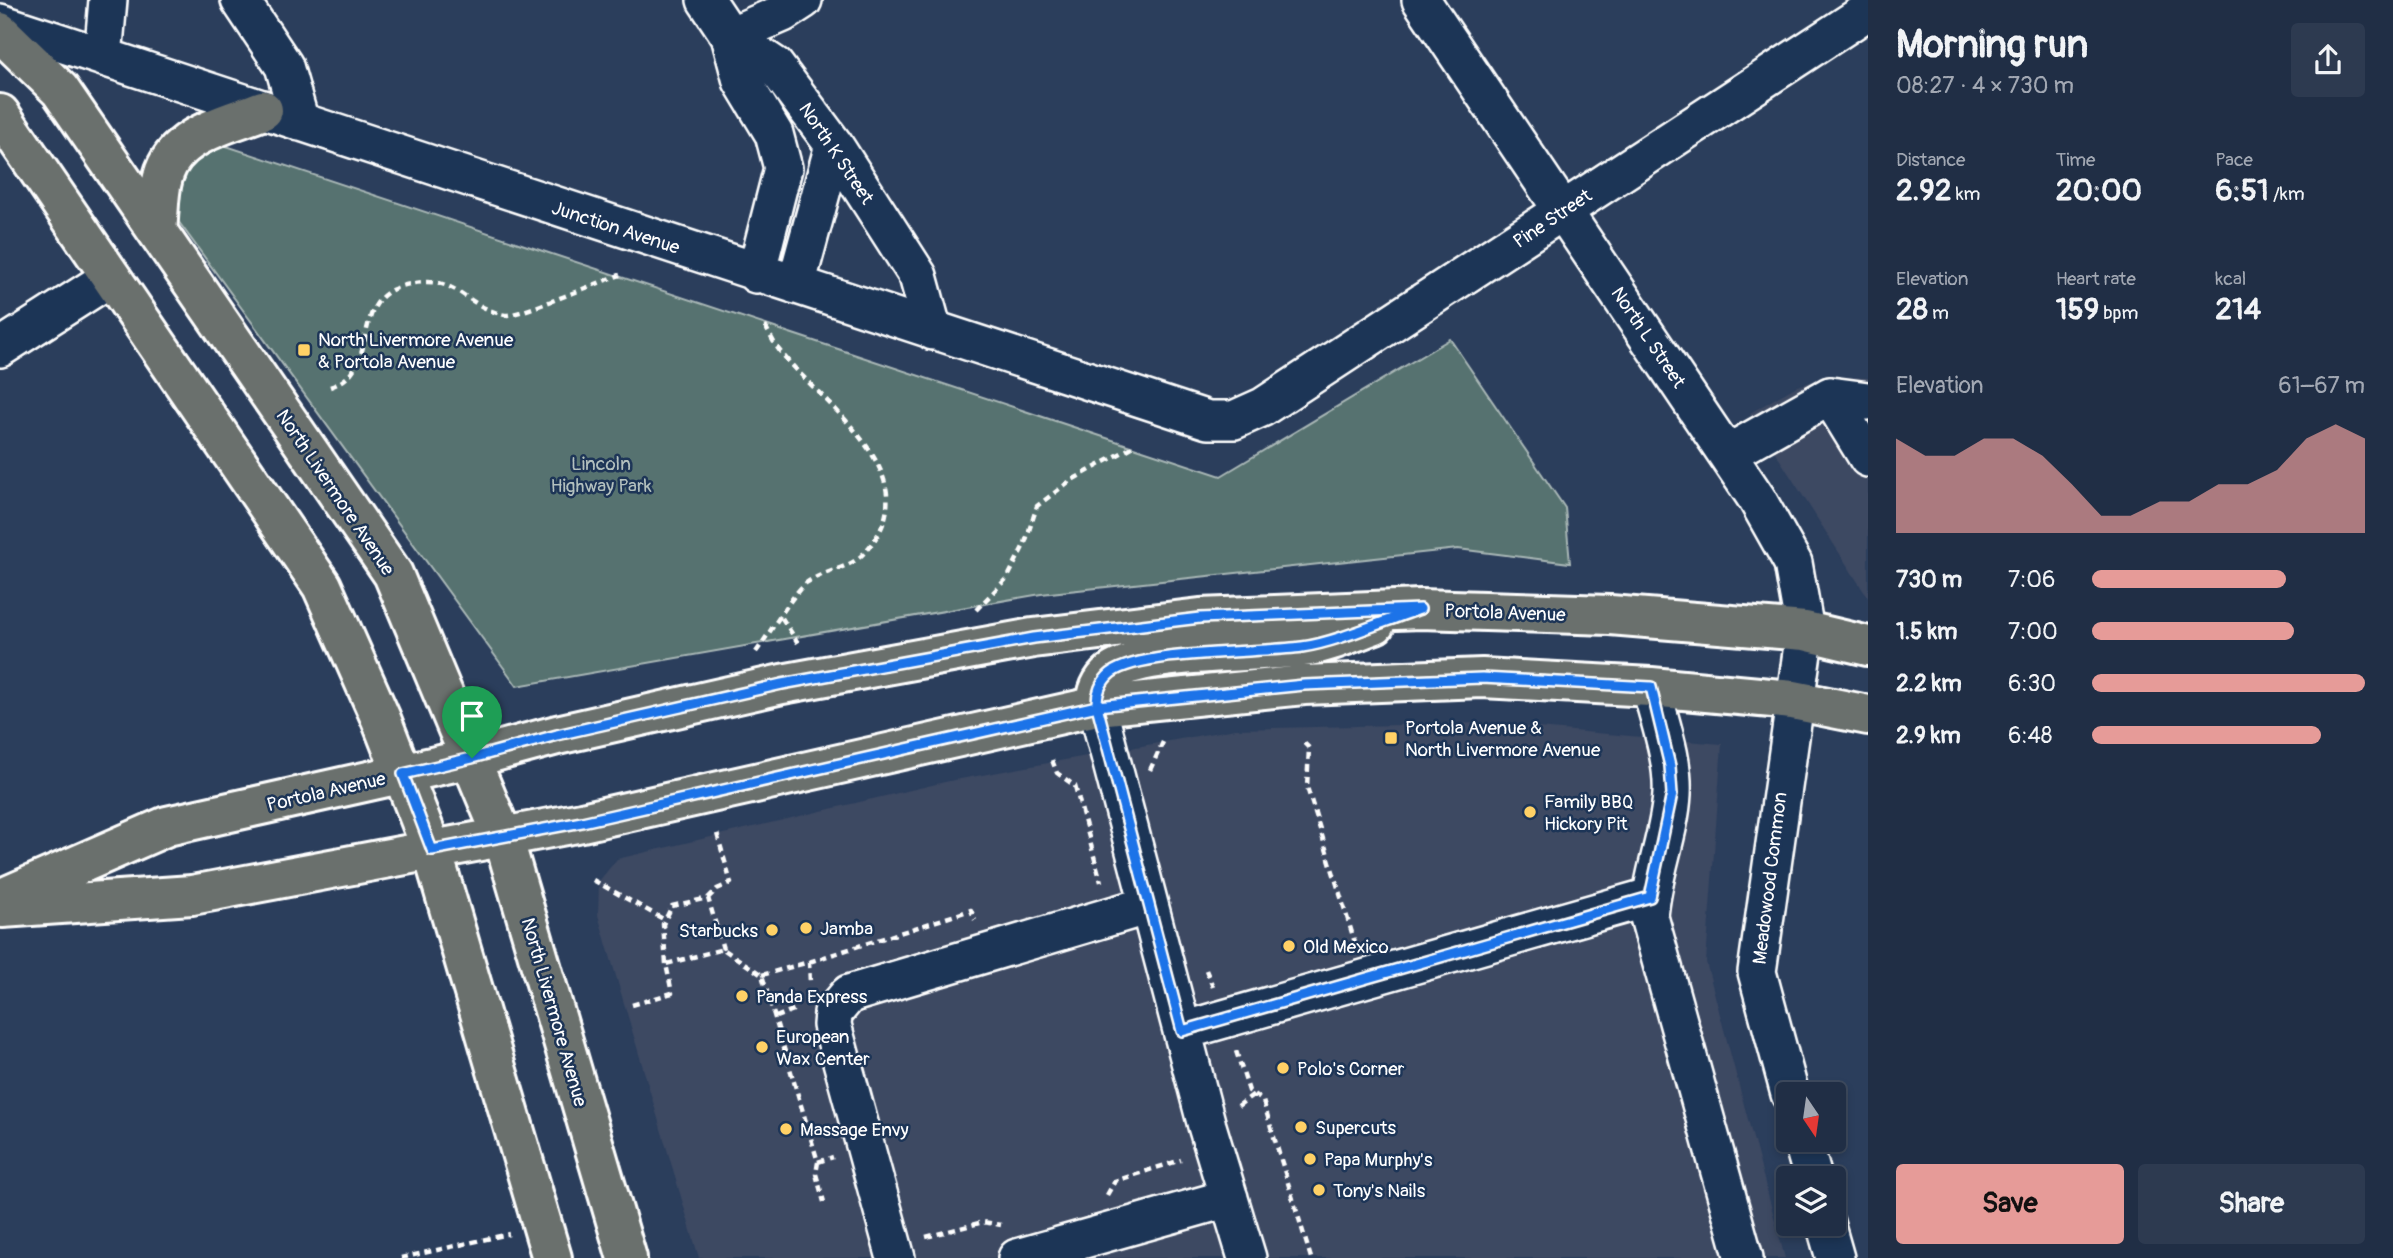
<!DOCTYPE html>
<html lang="en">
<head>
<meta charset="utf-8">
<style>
	:root { --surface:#202e45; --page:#2d3a50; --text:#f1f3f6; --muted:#a2a8b3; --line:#3d4a5e; --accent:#e69b98 }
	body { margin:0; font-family:Pangolin,sans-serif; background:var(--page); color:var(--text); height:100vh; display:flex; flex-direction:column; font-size:26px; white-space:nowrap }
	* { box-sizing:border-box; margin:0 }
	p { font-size:23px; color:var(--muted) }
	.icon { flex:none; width:38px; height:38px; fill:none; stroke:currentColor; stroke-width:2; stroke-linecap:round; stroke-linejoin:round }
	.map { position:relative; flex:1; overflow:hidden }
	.drawer { display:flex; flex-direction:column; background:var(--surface); width:525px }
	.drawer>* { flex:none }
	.needle { width:46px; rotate:167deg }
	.buttons { position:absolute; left:1776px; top:1082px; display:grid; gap:14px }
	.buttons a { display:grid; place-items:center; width:70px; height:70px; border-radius:7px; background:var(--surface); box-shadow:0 4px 10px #0003,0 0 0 2px var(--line); font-size:35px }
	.pin { position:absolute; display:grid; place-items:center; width:60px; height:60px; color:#fff; margin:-72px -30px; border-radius:50% 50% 50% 0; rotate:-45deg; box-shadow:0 0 7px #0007 }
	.pin .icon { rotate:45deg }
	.round { display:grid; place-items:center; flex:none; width:74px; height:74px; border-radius:7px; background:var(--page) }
	.head { display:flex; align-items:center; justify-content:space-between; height:119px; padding:0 28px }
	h1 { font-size:38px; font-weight:700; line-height:52px }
	.figures { display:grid; grid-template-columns:repeat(3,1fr); gap:10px; height:119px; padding:7px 28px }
	.figures div { display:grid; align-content:center }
	.figures b { font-size:30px; font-weight:700 }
	.figures small { font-size:19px; font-weight:400 }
	.figures p { font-size:19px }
	.chart { height:196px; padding:14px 28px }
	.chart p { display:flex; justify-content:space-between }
	.chart svg { width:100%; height:126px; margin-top:7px; fill:var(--accent); opacity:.7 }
	.button { display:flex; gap:14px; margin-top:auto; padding:14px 28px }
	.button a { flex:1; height:80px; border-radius:7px; background:var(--accent); color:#111; font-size:28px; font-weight:700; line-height:80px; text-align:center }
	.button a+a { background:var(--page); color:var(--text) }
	ul { padding:0 28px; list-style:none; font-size:23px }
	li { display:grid; grid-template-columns:112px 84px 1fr; align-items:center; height:52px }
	li i { height:18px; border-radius:9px; background:var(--accent) }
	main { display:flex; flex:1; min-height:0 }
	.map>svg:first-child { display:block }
	.built { fill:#3c4862 }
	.green { fill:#56726f; stroke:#aab8b7; stroke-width:2 }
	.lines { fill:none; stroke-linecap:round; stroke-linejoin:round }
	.minor-casing { stroke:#fff; stroke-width:42 }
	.major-casing { stroke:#fff; stroke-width:44 }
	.path { stroke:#fff; stroke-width:4.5; stroke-dasharray:7 5; stroke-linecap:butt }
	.minor { stroke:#1d3557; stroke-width:37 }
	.major { stroke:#6b706d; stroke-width:38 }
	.route-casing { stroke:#fff; stroke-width:14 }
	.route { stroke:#1a73e8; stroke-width:9 }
	.poi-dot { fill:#ffd166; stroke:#1d3557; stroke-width:2.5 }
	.labels { text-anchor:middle; stroke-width:5; stroke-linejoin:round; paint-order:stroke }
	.street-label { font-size:19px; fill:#fff; stroke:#1d3557 }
	.poi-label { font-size:19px; fill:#fff; stroke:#1d3557; text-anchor:start }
	.park-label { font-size:19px; fill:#b3c0be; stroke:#1d3557 }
</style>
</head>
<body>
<main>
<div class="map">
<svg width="1868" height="1258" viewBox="0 0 1868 1258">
	<rect width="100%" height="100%" fill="#2b3e5c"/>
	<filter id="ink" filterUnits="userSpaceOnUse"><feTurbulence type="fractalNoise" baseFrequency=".0143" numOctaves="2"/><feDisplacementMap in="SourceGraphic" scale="14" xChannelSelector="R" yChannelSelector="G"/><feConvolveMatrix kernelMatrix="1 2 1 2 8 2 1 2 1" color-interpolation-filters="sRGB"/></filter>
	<g filter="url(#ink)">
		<path class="built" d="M1829 376 1868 378V598L1750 413 1795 387Z
			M1480 723 1722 744 1706 962 1785 1258H699L598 915 599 881 617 859 949 781 1235 729Z"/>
		<path class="green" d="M181 131 1221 476 1450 339 1565 508 1570 563 1458 549 1041 594 517 686 154 188Z"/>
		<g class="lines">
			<defs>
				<path id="minor" d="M240 0 284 66 300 122
					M706 0 730 36 775 66 834 145 918 276 933 331
					M1421 0 1757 499 1793 563 1805 631 1757 972 1790 1094
					M0 23 1208 420H1234L1263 407 1868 11
					M730 36 742 81 774 134 783 168 756 274
					M730 36 783 13 803 0
					M103 57 108 0
					M796 285 834 145
					M0 348 111 277
					M1830 396 1868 458
					M1727 454 1830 396 1868 401
					M1651 687C1659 720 1674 759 1672 794 1670 833 1652 874 1649 917L1744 1258
					M1097 706 1207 1126 1247 1258
					M1182 1031 1650 897
					M1802 1139 1813 1178
					M1825 1223 1835 1258
					M896 1258 832 1025 833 1013 849 994 1149 905
					M1017 1258 1229 1198"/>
				<path id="major" d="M0 32 60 90 393 574 503 837 627 1258
					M0 114 322 586 381 719 432 850 552 1258
					M157 231C159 214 158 194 163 177 174 134 228 124 263 110
					M1097 706C1096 693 1101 681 1111 673 1143 649 1259 653 1303 647 1327 644 1352 632 1375 624
					M0 899 167 826 472 758 557 735 782 684 1033 638 1200 618 1420 609 1610 615 1805 631 1868 646
					M2 908 192 895 582 822 1097 706 1304 685 1482 678 1651 687 1793 700 1868 715"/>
			</defs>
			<use href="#minor" class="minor-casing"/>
			<use href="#major" class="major-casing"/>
			<path class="path" d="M330 387C383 369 348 301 402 286 456 270 462 306 505 315 517 317 601 281 620 275
				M976 610 1008 577 1025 543 1037 506 1070 481 1136 445
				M782 618 798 643
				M756 652C768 636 793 593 806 583 823 571 849 569 863 554 937 477 823 406 779 350 773 342 768 331 763 322
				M1304 743 1309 748 1307 787 1356 946
				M1052 760 1057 773 1075 786 1101 882
				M1150 770 1163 742
				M593 880 665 920
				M708 898 717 889 731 883 716 830
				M809 962 971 910 975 920
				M666 964 663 924 672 906 708 898 723 949
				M1206 970 1213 987
				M762 975 809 962 810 983
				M632 1005 672 993 666 964 723 949 762 975 818 1162 833 1157
				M776 1017 798 1008
				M1236 1051 1249 1091 1263 1101 1311 1258
				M1238 1106 1254 1094
				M818 1162 816 1174 824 1202
				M1107 1195 1115 1181 1181 1160
				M926 1237 983 1222 1001 1225
				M401 1258 509 1234"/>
			<use href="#minor" class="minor"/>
			<use href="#major" class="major"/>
		</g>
	</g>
	<g class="lines" filter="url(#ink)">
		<defs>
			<path id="route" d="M472 758 403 774 432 850 582 822 1097 706 1304 685 1482 678 1651 687 1670 766 1672 794 1650 897 1182 1031 1097 706C1096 694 1101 681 1111 673 1142 650 1260 653 1302 647 1334 643 1387 620 1420 609L1200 618 1034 638 782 684 557 735 472 758"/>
		</defs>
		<use href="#route" class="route-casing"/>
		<use href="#route" class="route"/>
	</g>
	<g class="poi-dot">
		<rect x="297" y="343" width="14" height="14" rx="3.5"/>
		<rect x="1384" y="731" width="14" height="14" rx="3.5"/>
		<circle cx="1530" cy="812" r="7"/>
		<circle cx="806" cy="928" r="7"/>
		<circle cx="772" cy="930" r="7"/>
		<circle cx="1289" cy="946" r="7"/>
		<circle cx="742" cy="996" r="7"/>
		<circle cx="762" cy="1047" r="7"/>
		<circle cx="1283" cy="1068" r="7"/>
		<circle cx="1301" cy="1127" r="7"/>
		<circle cx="786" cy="1129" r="7"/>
		<circle cx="1310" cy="1159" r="7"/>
		<circle cx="1319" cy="1190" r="7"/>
	</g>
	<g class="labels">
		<g class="street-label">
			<text transform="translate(837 153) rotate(56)" y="7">North K Street</text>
			<text transform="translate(1552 218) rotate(-34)" y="7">Pine Street</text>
			<text transform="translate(616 227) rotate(18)" y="7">Junction Avenue</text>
			<text transform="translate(1649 337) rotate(56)" y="7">North L Street</text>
			<text transform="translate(336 492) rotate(56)" y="7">North Livermore Avenue</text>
			<text transform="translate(1505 612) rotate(2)" y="7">Portola Avenue</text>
			<text transform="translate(326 791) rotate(-13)" y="7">Portola Avenue</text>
			<text transform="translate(1769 878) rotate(-83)" y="7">Meadowood Common</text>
			<text transform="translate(555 1012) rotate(74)" y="7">North Livermore Avenue</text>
		</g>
		<g class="poi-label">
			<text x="318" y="346">North Livermore Avenue<tspan x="318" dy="22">&amp; Portola Avenue</tspan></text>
			<text x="1405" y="734">Portola Avenue &amp;<tspan x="1405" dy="22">North Livermore Avenue</tspan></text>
			<text x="1544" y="808">Family BBQ<tspan x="1544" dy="22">Hickory Pit</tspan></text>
			<text x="820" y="935">Jamba</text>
			<text x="758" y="937" text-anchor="end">Starbucks</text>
			<text x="1303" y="953">Old Mexico</text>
			<text x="756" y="1003">Panda Express</text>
			<text x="776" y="1043">European<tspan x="776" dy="22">Wax Center</tspan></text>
			<text x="1297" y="1075">Polo's Corner</text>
			<text x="1315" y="1134">Supercuts</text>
			<text x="800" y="1136">Massage Envy</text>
			<text x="1324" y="1166">Papa Murphy's</text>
			<text x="1333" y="1197">Tony's Nails</text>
		</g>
		<g class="park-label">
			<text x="601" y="470">Lincoln<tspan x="601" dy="22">Highway Park</tspan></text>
		</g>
	</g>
</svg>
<div class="buttons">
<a><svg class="needle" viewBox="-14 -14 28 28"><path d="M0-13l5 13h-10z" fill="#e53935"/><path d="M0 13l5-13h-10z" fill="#a2a8b3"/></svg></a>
<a><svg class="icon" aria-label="layers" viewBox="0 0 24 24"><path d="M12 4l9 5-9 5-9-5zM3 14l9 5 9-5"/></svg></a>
</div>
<div class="pin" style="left:472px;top:758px;background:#1e9e55"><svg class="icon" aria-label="arrive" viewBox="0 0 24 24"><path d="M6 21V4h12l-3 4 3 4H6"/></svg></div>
</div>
<section class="drawer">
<div class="head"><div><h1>Morning run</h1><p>08:27 · 4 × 730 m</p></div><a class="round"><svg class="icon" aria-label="share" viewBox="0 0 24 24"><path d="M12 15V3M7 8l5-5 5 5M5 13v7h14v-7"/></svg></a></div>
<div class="figures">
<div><p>Distance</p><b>2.92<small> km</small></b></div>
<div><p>Time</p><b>20:00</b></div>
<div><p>Pace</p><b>6:51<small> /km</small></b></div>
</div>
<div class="figures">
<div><p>Elevation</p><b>28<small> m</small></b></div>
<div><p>Heart rate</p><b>159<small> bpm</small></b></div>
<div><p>kcal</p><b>214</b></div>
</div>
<div class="chart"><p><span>Elevation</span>61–67 m</p>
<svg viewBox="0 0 160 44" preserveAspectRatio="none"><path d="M0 44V11L10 17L20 17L30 11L40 11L50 17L60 27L70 38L80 38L90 33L100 33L110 27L120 27L130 22L140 11L150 6L160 11V44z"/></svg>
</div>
<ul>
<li><b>730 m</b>7:06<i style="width:71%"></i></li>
<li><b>1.5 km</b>7:00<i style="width:74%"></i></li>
<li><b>2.2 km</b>6:30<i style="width:100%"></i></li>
<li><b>2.9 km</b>6:48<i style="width:84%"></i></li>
</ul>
<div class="button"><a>Save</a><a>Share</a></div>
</section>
</main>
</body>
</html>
